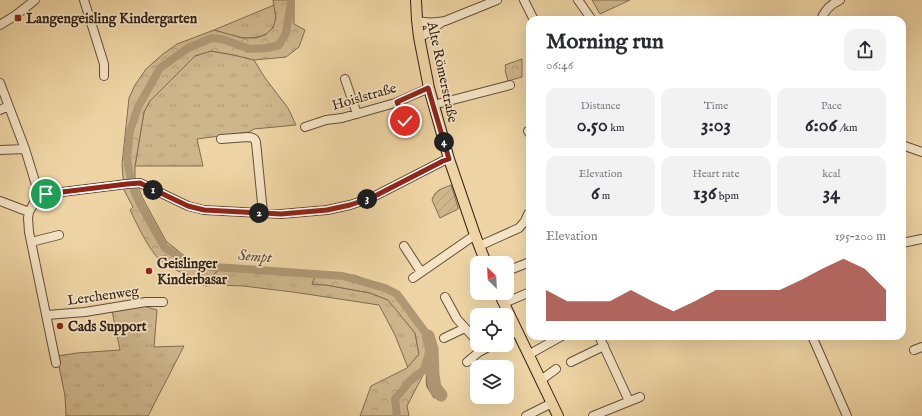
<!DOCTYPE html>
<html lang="en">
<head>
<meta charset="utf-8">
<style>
	:root { --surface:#fff; --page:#f2f2f3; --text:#2b2b33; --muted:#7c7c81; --accent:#8f2418 }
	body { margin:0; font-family:"IM FELL English",serif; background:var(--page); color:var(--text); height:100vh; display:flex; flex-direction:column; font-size:15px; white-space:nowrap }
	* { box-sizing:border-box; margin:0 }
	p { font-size:13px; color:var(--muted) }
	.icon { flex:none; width:22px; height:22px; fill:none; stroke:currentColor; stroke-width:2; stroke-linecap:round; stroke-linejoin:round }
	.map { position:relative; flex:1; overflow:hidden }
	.panel { position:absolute; left:526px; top:16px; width:380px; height:324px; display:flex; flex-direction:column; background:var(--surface); border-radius:12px; box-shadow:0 4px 16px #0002 }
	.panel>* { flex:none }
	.needle { width:26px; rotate:336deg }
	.buttons { position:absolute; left:470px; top:256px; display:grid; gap:8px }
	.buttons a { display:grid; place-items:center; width:44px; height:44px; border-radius:8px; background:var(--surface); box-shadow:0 4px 16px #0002; font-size:20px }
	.pin { position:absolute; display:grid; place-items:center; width:34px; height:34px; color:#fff; margin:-17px; border:2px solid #fff; border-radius:50%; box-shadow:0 1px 4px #0007 }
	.km { position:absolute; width:20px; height:20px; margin:-10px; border-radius:50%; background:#222; color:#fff; font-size:11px; line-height:20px; text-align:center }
	.round { display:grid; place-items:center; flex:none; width:42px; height:42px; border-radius:12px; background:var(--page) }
	.headline { display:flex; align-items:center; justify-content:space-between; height:68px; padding:0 20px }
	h1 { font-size:22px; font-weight:700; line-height:30px }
	.stats { display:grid; grid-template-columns:repeat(3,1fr); gap:6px; height:68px; padding:4px 20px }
	.stats div { display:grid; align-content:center; border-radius:10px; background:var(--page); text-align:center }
	.stats b { font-size:20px; font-weight:700 }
	.stats small { font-size:11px; font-weight:400 }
	.stats p { font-size:11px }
	.chart { height:112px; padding:8px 20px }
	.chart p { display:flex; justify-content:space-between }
	.chart svg { width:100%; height:72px; margin-top:4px; fill:var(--accent); opacity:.7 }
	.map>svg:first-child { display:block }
	.grass { fill:url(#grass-tufts); stroke:#816c52 }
	.forest { fill:url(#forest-crowns); stroke:#816c52 }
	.garden { fill:url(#garden-furrows); stroke:#816c52 }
	.pitch { fill:#ceb68c; stroke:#816c52 }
	.water { fill:url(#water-rules); stroke:#7e684f }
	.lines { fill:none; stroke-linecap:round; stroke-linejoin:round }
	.canal { stroke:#af9774; stroke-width:8 }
	.river { stroke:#af9774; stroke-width:13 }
	.minor-casing { stroke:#624e3b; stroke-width:10 }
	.major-casing { stroke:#342218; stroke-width:12 }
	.minor { stroke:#f4e3c4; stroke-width:8 }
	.major { stroke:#eed4a4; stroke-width:10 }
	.route-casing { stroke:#fff; stroke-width:8 }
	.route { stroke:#8f2418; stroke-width:5 }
	.poi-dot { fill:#8f2418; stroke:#f4e3c4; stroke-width:1.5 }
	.labels { text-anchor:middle; stroke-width:3.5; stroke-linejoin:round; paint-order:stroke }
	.poi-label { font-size:14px; font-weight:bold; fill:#342218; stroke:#f4e3c4; text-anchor:start }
	.street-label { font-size:14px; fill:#342218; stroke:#f4e3c4 }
	.water-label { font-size:15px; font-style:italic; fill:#5f4b38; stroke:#f4e3c4 }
</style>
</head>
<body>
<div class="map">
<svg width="922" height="416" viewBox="0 0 922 416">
	<defs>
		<pattern id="grass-tufts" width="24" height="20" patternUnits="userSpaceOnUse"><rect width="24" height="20" fill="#ceb68c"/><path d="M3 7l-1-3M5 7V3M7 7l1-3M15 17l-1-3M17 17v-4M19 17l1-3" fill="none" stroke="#b29c78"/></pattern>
		<pattern id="forest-crowns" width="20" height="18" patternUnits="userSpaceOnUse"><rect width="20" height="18" fill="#ceb68c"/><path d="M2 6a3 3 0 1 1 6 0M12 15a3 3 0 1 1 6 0" fill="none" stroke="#b29c78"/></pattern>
		<pattern id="garden-furrows" width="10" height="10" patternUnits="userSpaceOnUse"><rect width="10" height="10" fill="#ceb68c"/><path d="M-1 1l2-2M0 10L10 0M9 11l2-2" fill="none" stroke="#b29c78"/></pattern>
		<pattern id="water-rules" width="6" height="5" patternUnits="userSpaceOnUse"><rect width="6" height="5" fill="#af9774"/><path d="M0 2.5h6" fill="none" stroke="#8f7b5e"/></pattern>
	</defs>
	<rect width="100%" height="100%" fill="#eed4a4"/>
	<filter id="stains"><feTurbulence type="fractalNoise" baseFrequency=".005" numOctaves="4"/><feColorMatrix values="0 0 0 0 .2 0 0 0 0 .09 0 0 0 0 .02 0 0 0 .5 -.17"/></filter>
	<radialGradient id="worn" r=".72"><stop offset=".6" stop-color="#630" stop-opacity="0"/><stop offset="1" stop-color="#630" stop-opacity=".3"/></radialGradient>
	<path class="grass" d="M274 5C275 9 276 14 276 18 275 24 273 28 269 32 252 44 231 35 214 30Z
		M211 51 234 55 254 60 265 78 288 108 296 125 254 129 249 132 197 139 203 166H135L144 112 150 101 195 56Z
		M219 270 315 277 312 284 326 285 370 293 389 300 415 333 419 354 408 368 395 335 379 305 293 292 243 286 214 285 206 286 203 285 204 282Z
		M144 306 157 310 154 347 184 346 148 416H66L65 396 57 356 77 353 120 350 112 311Z"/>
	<path class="forest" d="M273 0H294V24L305 30 299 47 286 57 254 60 234 55 211 51 195 56 150 101 144 112 135 166V177L142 197 166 241 187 258 219 270 204 282C190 276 172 270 160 260 148 249 137 224 130 210L133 207 124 190 122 164 129 98 135 85 146 69 163 54 177 44 214 30 242 38H256L265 35 273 28 276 18Z
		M522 59V77L508 81 505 70 506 69 505 65Z
		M354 275 387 287 429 334 436 350 407 406 409 416H360L371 386 407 368 419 354 415 333 388 300 370 293 326 285 312 284 315 277Z"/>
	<path class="garden" d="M451 185 458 207V209L440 218 432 200C435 190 441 189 451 185Z"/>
	<path class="pitch" d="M592 0H630L600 14Z"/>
	<path class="water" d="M432 352 436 359 438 381 446 393 434 398C432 394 429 391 427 387 424 375 430 363 432 352Z"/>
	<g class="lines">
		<path class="canal" d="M247 48 222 39 212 38 188 48 160 68 138 107 130 131 127 158 129 171 135 193 140 204 165 248 187 261 196 265 211 267 230 268 343 276 385 288 397 294 428 336 429 352 424 370 410 381 395 399 397 416
			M248 49 267 48 279 45 286 33 291 3V0"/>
		<path class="river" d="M428 336 432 349 433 375 435 388 441 395"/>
		<defs>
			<path id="minor" d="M84 0 104 64V76
				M524 0 534 20
				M578 0 592 20
				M821 20C824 11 831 4 840 0
				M417 21C427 23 435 23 445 21L497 0
				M0 25 16 15 35 0
				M419 37 424 35 442 22
				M345 79 357 114
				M0 83 25 149 37 188 40 192 46 194 127 184 140 183 188 206 204 210 281 214 327 210 350 205 371 198 443 161 449 159
				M397 102 405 121
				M433 105 510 85
				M0 110 8 106
				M305 127 326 120 342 118 395 103 429 88
				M528 131 530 134
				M221 139 248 137C252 137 255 139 256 142L263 213
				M902 145 922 152
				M0 150 25 149
				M40 192 29 212 28 218 29 232 56 363
				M0 201 29 212
				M31 242 59 235
				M902 243 922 239
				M404 246 421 272
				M479 246 519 228 525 221 528 214
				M507 271 530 262
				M413 278 475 235
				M445 297 457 319 477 341
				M504 303 530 292
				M47 315 85 312 146 302H163
				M599 336 629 401
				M812 336 847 416
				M507 337 517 331
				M444 338 465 328
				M914 350 922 347
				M528 355 562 336
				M467 362 479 352 492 345
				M571 362 604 346
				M541 380 556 369
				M526 416 552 403
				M593 416 640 397"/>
			<path id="major" d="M416 0 417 20 419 37 429 88 449 159 475 235 486 263
				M499 293 558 416"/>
		</defs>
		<use href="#minor" class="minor-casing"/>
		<use href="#major" class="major-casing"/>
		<use href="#minor" class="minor"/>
		<use href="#major" class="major"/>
	</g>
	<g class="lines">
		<defs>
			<path id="route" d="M46 194 127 184 140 183 188 206 204 210 281 214 327 210 350 205 371 198 443 161 449 159 428 88 397 102 405 121"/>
		</defs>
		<use href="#route" class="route-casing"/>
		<use href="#route" class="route"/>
	</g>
	<g class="poi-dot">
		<rect x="14" y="14" width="8" height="8" rx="2"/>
		<circle cx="149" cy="271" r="4"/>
		<circle cx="60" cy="326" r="4"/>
	</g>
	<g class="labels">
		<g class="poi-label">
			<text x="26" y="23">Langengeisling Kindergarten</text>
			<text x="157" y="268">Geislinger<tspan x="157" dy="16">Kinderbasar</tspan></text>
			<text x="68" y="331">Cads Support</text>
		</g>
		<g class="street-label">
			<text transform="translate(443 72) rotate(78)" y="5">Alte Römerstraße</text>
			<text transform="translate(364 96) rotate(-16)" y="5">Hoislstraße</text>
			<text transform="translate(103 295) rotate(-8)" y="5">Lerchenweg</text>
		</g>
		<g class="water-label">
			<text transform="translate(255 256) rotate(4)" y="5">Sempt</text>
		</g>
	</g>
	<rect width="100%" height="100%" filter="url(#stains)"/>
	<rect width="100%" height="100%" fill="url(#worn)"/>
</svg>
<div class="buttons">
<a><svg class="needle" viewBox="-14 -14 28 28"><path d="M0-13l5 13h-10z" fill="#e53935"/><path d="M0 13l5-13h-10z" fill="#7c7c81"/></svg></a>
<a><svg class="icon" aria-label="locate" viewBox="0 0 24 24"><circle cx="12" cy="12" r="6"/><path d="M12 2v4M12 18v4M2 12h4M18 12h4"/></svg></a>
<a><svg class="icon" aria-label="layers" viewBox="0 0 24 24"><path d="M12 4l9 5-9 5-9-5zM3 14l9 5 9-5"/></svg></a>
</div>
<div class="pin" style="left:46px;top:194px;background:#1e9e55"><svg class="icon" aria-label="arrive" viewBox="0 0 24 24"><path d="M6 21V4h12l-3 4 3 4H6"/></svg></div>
<div class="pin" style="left:405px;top:121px;background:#d93025"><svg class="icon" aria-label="check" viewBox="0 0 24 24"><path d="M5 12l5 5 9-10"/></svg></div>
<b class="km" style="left:153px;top:190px">1</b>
<b class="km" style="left:259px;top:213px">2</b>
<b class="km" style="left:367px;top:199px">3</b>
<b class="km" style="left:444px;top:142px">4</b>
<section class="panel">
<div class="headline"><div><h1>Morning run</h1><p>06:46</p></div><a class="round"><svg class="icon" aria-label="share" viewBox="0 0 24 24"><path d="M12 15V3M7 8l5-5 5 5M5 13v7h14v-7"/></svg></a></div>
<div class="stats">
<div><p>Distance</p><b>0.50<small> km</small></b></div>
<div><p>Time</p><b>3:03</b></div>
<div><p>Pace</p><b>6:06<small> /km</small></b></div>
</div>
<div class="stats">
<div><p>Elevation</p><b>6<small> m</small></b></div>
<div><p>Heart rate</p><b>136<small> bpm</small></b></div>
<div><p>kcal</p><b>34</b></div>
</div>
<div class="chart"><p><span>Elevation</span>195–200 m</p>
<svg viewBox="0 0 160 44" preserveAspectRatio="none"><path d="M0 44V25L10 32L20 32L30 32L40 25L50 32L60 38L70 32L80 25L90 25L100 25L110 25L120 19L130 12L140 6L150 12L160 25V44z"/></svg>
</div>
</section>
</div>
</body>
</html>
